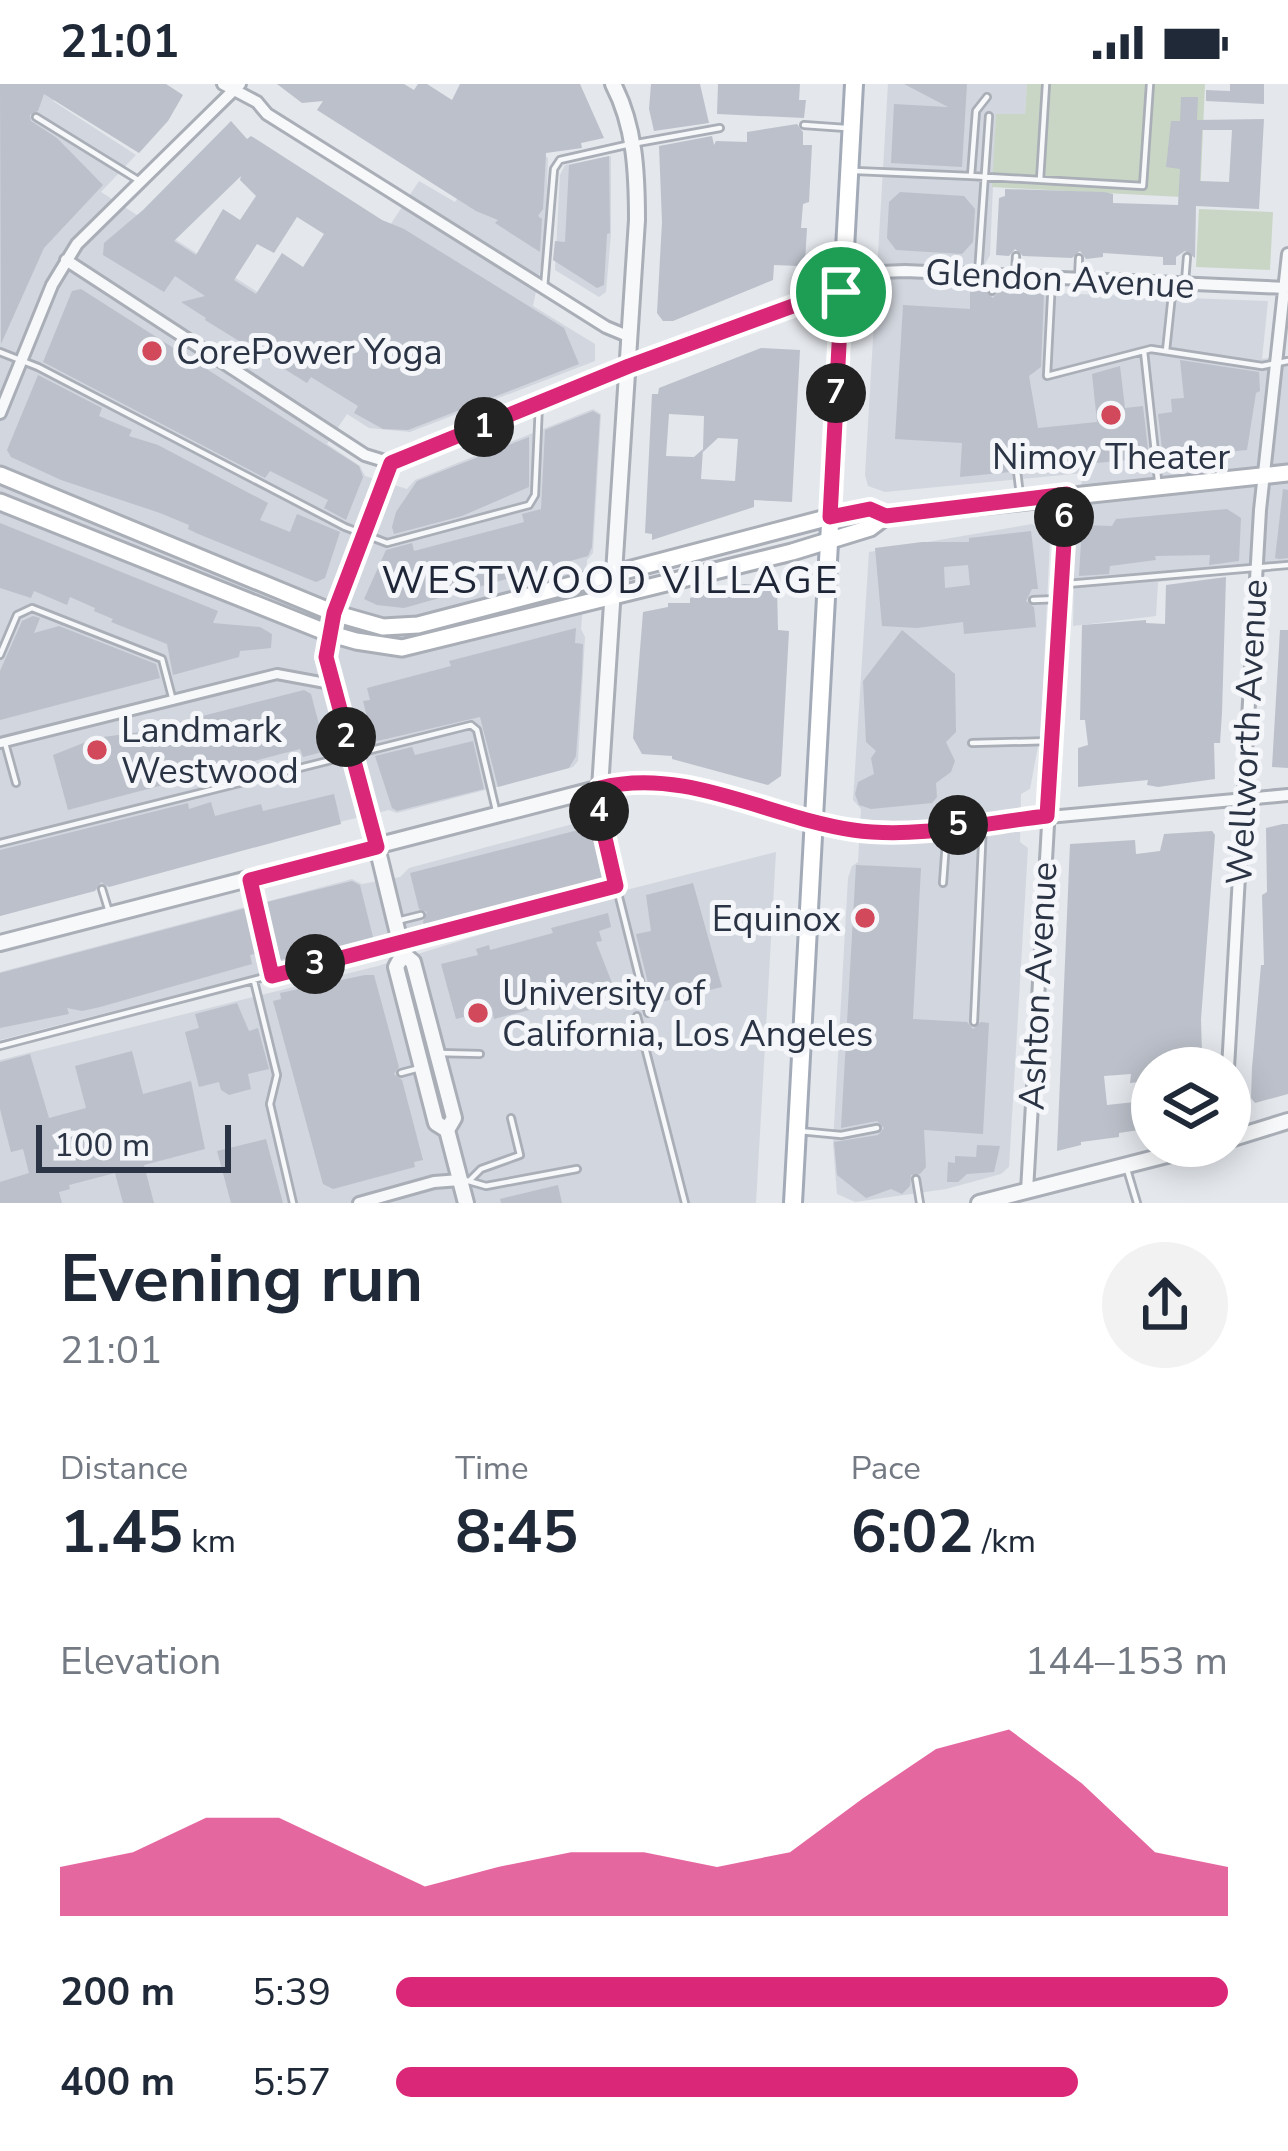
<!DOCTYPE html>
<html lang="en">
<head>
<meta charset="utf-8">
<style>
	:root { --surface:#fff; --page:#f2f2f3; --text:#1f2937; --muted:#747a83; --accent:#db2777 }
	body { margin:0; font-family:"Nunito Sans",sans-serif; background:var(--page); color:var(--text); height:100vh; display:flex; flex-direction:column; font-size:45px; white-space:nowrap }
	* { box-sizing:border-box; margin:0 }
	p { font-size:39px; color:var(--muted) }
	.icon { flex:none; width:66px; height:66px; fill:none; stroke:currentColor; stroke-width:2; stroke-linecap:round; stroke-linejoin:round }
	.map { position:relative; height:1119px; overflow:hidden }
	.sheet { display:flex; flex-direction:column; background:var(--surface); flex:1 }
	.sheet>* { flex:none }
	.fabs { position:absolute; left:1131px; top:963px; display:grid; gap:24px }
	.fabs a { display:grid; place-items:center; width:120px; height:120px; border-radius:50%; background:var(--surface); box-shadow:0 6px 30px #0003; font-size:60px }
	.scale { position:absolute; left:36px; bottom:30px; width:195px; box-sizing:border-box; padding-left:12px; border:6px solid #2b3445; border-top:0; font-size:33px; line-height:42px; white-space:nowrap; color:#2b3445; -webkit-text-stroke:9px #f4f6f9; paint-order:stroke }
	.pin { position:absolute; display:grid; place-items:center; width:102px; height:102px; color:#fff; margin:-51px; border:6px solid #fff; border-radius:50%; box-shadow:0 3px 12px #0007 }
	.km { position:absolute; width:60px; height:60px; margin:-30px; border-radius:50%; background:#222; color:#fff; font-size:33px; line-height:60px; text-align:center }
	.round { display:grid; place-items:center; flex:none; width:126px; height:126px; border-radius:63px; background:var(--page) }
	.overview { display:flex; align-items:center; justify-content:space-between; height:204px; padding:0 60px }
	h1 { font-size:66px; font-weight:700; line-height:90px }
	.figures { display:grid; grid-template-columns:repeat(3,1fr); gap:18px; height:204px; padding:12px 60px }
	.figures div { display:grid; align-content:center }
	.figures b { font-size:60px; font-weight:700 }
	.figures small { font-size:33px; font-weight:400 }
	.figures p { font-size:33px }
	.chart { height:336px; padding:24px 60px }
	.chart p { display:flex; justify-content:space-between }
	.chart svg { width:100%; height:216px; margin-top:12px; fill:var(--accent); opacity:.7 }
	ul { padding:0 60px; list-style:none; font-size:39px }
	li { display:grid; grid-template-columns:192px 144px 1fr; align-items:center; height:90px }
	li i { height:30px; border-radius:15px; background:var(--accent) }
	.status { display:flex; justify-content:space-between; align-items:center; height:84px; padding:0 60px; background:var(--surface); direction:ltr }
	.status svg { height:33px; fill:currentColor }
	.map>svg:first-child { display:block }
	.built { fill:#d2d6de }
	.green { fill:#c9d6c5 }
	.building { fill:#bbc0ca; fill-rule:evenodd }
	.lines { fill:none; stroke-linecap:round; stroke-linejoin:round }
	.service-casing { stroke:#a9aeb7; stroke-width:10 }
	.pedestrian-casing { stroke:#a9aeb7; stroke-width:14 }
	.minor-casing { stroke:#a9aeb7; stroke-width:16 }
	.tertiary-casing { stroke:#a9aeb7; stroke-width:20 }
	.secondary-casing { stroke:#a9aeb7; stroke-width:21 }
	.primary-casing { stroke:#a3abb8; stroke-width:22 }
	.service { stroke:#f7f8fa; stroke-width:4.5 }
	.pedestrian { stroke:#f7f8fa; stroke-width:8 }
	.minor { stroke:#f7f8fa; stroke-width:10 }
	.tertiary { stroke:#f7f8fa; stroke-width:14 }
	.secondary { stroke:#fff; stroke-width:15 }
	.primary { stroke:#fff; stroke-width:16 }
	.route-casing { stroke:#fff; stroke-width:24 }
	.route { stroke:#db2777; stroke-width:15 }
	.poi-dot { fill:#d1495b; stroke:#f4f6f9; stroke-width:4.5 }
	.labels { text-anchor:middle; stroke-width:10; stroke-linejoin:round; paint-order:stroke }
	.street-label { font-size:36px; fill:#2b3445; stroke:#f4f6f9 }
	.poi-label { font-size:36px; fill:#2b3445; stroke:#f4f6f9; text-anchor:start }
	.neighbourhood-label { font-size:39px; letter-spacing:3px; fill:#1d2536; stroke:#f4f6f9 }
</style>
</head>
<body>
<div class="status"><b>21:01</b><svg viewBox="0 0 49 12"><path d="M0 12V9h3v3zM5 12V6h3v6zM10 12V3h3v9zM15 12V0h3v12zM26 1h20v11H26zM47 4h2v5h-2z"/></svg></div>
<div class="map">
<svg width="1288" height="1119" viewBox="0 0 1288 1119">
	<rect width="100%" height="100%" fill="#e4e7ec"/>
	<path class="built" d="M0 0H62L53 17 136 71 101 108 320 248 419 97 455 118 504 43 548 74 545 163 533 222 595 260V277L410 348 369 344 347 330 327 360 360 382 365 392 407 405 415 396 593 325 601 330 593 469 587 476 581 545 585 553 578 677 573 683 397 729 389 726 344 737 0 832Z
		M888 0H1027L1025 30 996 31 990 171 971 206 1268 217 1262 275 1288 272V484L1158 498 1156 532 1073 542 1075 445 1083 389 885 408 868 402 865 391Z
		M611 72V150L606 208 599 213 555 186 560 91 565 81Z
		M1032 440 1046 447 1050 455 1041 646 1030 705 1021 710 1020 758 1028 764 1009 1083 1001 1090 946 1105 855 1118 837 1110 833 1060 848 794 852 782 858 778 861 725 853 716 869 468Z
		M595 734 611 800 0 956V888L352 795 362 800 400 793 409 784Z
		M776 768 756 1119H0V976L378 882 630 805Z"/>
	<path class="green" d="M1027 0H1205L1200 114 992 103 996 30H1025Z
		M1199 125 1273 128 1270 186 1196 183Z"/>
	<path class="building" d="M0 0H166L183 11 168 37 139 69 44 10 38 27 30 31 31 37 57 54 103 101 44 164 1 260Z
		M277 0H404L414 6 418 0H427L452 16 460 0H580L604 54 581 59 582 64 546 69 543 125 538 132 542 135 540 168 495 139 498 136 476 127 317 26 323 17 302 19Z
		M651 0H700L709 39 654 47 649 25Z
		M718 0H800L799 16H806L804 34 717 30Z
		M904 0H967L962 83 891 79 894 20 948 23Z
		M1230 0H1264V20L1206 17V6L1230 7Z
		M1181 13H1198L1197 36 1264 35 1259 125 1196 122 1195 174 1185 167 1176 173V181H1163V173L1103 169V173L1086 175 1080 167 1072 174 1023 172 1015 165 1009 172 996 171 999 114 1005 112V105L1104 108 1113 110V119L1178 121 1180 85 1166 83 1171 37H1180ZM1202 46H1232L1229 98 1200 97Z
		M231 37 247 55 251 52 256 55 382 136 404 145 564 244 579 280 408 346 383 345 354 329 358 322 311 293 307 299 205 236 206 234 181 218 205 212 175 192 164 208 103 171 104 159 143 126ZM241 92 240 96 256 112 240 136 223 125 196 171 174 157ZM297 133 324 150 303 183 282 169 256 210 234 196 257 160 274 169Z
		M797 40 803 48V61H812L809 118 803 120 801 144H807L805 178H800L799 182 774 181 773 196 673 237H663L657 229 662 138 659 62 712 52 714 61 716 57 747 58V48Z
		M609 72 610 149 607 150 604 201 597 204 553 176 555 157 565 158 569 81Z
		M900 108 964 112 975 125 973 158 962 170 896 166 887 154 889 118Z
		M81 205 359 382 363 393 346 436 324 424 328 416 270 387 265 394 43 278 72 207Z
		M970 206 985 207 993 214 999 207 1044 210 1041 283 1029 292 1038 344 1097 338 1092 290 1120 282 1125 324 1143 322 1149 374 1024 386 1017 380 1010 388 960 393 962 359 895 355 903 221 970 225Z
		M761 264 800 266 792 418 754 416V423L652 456V450L645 449 652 310H658L659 304ZM669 330 704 332 703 365 694 373 666 372ZM718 354 738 355 735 397 701 395 703 365V368Z
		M1180 276 1259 288 1260 307 1256 309 1247 366 1163 374 1158 330 1172 328 1171 315 1184 314Z
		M38 291 102 324 99 332 132 346 129 352 158 361 268 419 260 436 290 448 297 430 340 448 325 494 316 498 196 449 188 445 189 441 160 429 61 396 11 373 7 366Z
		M593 327 600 331 592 463 588 472 404 524 377 521 364 515 386 466 412 459 414 467 524 438 522 430 541 425 545 346Z
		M529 353V403L462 432 394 450 392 443 396 428 417 397Z
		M1283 405 1288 406V474L1279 475 1275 474Z
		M1227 425 1241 434 1239 477 1209 481 1210 471 1155 472 1156 476 1110 482 1109 490 1079 492 1082 441 1112 442 1116 435Z
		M0 439 218 527 213 539 260 543 272 550 271 564 240 567 239 573 173 591 167 560 111 538 113 535 94 527 95 524 70 513 67 521 34 507 31 514 0 504Z
		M1031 447 1038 505H1032L1026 517 1034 523 1036 543 964 550 963 538 917 544 882 542 875 464 922 458H969V454ZM968 481 970 501 945 504 944 483Z
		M1226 493 1222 629 1220 659H1214L1215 695 1158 703 1147 701 1148 696 1078 703V664L1088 661 1085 636H1080L1082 541 1146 536V539L1165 540 1166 501Z
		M744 500 777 503 778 546 789 547 781 692 768 701 672 675V672L642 670 633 654 643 528 668 523V519H690V514Z
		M33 532 40 534 34 549 59 542 156 580 160 594 0 636V587L22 537Z
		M576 544 575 559 583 560 582 588 576 672 569 684 498 703 480 633 373 658 363 617 370 616 367 604 451 582 449 577Z
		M902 546 955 590 956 648 946 658 955 677 951 688 936 699 937 713 932 719 871 725 859 721 855 710 858 698 874 690 871 674 876 667 866 658 863 597Z
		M1280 546H1288V684L1272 683Z
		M304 606 311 610 326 667 303 673 300 665 68 726 53 671 96 654 140 648Z
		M473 657 484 705 397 727 392 724 375 672 412 663 415 671Z
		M334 710 341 740 109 803 101 798 95 807 0 832V766L188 719 189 725 211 718 215 732 261 720 263 727Z
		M1283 740H1288V1010L1255 1019 1251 1014 1252 984 1261 881H1264L1262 811 1267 808 1266 744Z
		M594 742 608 796 425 844 423 838 427 828 419 825 410 789Z
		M1212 747 1215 751 1201 935 1202 970 1196 971 1198 984H1152V1044L1119 1049V1053L1081 1058V1061L1057 1067 1070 760 1135 756 1136 770 1160 767 1164 750ZM1131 990 1130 999 1139 998 1135 1018 1107 1021 1104 992Z
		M856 781 921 784 913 935 967 938 973 945 981 938 989 939 983 1050 924 1046 926 1083 920 1090 911 1091 910 1102 902 1110 891 1105 866 1114 837 1091 834 1058 878 1051 884 1044 877 1037 841 1044Z
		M352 797 360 801 374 857 310 874 308 869 276 877 263 819Z
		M693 799 722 903 653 920 636 850 651 847 646 811Z
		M250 823 260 869 250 871 252 880 100 923 82 927 67 924 69 930 0 944V889Z
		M608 829 611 843 599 847 602 857 596 858 614 904 494 935 492 926 456 935 441 880 478 871 476 865 489 861 490 866 553 849 551 844Z
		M365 891H374L399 983 394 990 402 996 423 1076 414 1078 415 1083 333 1105 323 1100 273 917 281 915 280 909Z
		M237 919 249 947 258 944 269 985 248 990 251 1005 229 1011 221 1006 219 998 199 1003 185 948 199 944 195 930Z
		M132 967 143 1010 191 997 205 1065 144 1081 154 1119H123L115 1089 69 1101 70 1105 59 1108 62 1119H0V1098L29 1089 23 1065 11 1068 6 1049 0 1025V978L30 970 49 1034 86 1024 75 982Z
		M266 1055 283 1119H231L217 1067Z
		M977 1061 1000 1062 994 1088 967 1090 958 1098H947L948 1078 955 1079V1072L976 1073Z
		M558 1101 562 1119H501L500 1115Z"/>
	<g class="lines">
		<defs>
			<path id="service" d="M36 33 138 96
				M804 41 846 44
				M637 59 720 44
				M856 87 971 92 976 27 987 13
				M971 92 1143 102 1150 0
				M1040 96 1046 0
				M978 190 989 32
				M1015 190 1016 172
				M1052 195 1047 292 1151 265 1262 282 1288 277
				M1078 195 1079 174
				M1185 198 1187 173
				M544 204 554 85 560 76 626 61
				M992 207 993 191
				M1144 267 1158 396
				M1166 267 1173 201
				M0 268 38 283 345 443 387 459 529 421 535 411 539 320
				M1017 387 1020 411
				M1067 500 1288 481
				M1033 516 1058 515
				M0 571 17 531 32 524 162 575 173 617
				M5 659 16 699
				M972 659 1051 657
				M0 759 471 641 477 646 496 726
				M251 798 272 892
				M943 799 947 744
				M616 801 648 929
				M102 805 109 828
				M401 836 421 831
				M406 856 616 801 599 728 600 708
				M254 897 277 991 270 1020 293 1119
				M637 932 685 1119
				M974 938 983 739
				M0 962 395 859
				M438 969 480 970
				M401 989 416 985
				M799 1047 841 1051 877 1044
				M1126 1082 1137 1119
				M471 1095 481 1085 520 1071 511 1034
				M916 1095 920 1119
				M465 1096 486 1102 577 1085"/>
			<path id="pedestrian" d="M0 659 277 590 331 600"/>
			<path id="minor" d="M223 0 257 18 267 30 606 243 630 253
				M66 176 365 371 391 379 629 282
				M841 204 880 188 905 187 1286 204
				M0 329 52 201 77 160 240 0
				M813 737 850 746 885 748 1288 711
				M377 763 326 573 334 529 391 379
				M1228 984 1260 426 1288 170
				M1027 1107 1067 410
				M359 1119 434 1098 460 1096"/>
			<path id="tertiary" d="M629 282 841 204
				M600 704 637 136C637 89 635 42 613 0
				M377 763 400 858 403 870 413 878 454 1034 447 1046
				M0 859 620 699 677 701 813 737
				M403 870 396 883 436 1039 447 1046 466 1119
				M1230 1055 1288 1037
				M979 1119 1202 1062"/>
			<path id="secondary" d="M0 391 334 529 383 543 418 541 830 433 870 426 886 432 1288 389
				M0 418 328 549 356 557 402 564 792 468 870 444 886 432"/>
			<path id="primary" d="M793 1119 854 0"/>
		</defs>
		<use href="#service" class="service-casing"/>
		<use href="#pedestrian" class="pedestrian-casing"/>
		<use href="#minor" class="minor-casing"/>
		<use href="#tertiary" class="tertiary-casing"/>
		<use href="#secondary" class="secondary-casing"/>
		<use href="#primary" class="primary-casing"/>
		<use href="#service" class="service"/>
		<use href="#pedestrian" class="pedestrian"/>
		<use href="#minor" class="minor"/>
		<use href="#tertiary" class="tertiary"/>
		<use href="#secondary" class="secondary"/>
		<use href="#primary" class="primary"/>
	</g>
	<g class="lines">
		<defs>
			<path id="route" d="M842 204 830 433 870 425 886 432 1067 410 1047 732C985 739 915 755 853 746 770 734 685 682 600 704L599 728 616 802 272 892 250 796 377 763 326 573 334 529 391 379 629 282Z"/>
		</defs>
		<use href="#route" class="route-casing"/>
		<use href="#route" class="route"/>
	</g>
	<g class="poi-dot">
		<circle cx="152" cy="267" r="12"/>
		<circle cx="1111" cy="331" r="12"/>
		<circle cx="97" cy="666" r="12"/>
		<circle cx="865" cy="834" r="12"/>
		<circle cx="478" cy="929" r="12"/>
	</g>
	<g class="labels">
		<g class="street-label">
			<text transform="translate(1060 194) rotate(3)" y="13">Glendon Avenue</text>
			<text transform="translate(1246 648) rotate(-87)" y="13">Wellworth Avenue</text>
			<text transform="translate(1037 902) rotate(-87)" y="13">Ashton Avenue</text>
		</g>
		<g class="poi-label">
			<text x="176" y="280">CorePower Yoga</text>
			<text x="1111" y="385" text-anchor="middle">Nimoy Theater</text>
			<text x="121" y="658">Landmark<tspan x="121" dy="41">Westwood</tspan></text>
			<text x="841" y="847" text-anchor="end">Equinox</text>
			<text x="502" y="921">University of<tspan x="502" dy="41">California, Los Angeles</tspan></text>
		</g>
		<g class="neighbourhood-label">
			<text x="611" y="509">WESTWOOD VILLAGE</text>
		</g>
	</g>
</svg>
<div class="fabs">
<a><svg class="icon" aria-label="layers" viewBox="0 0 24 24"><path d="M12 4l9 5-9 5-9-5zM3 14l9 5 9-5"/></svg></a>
</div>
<div class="scale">100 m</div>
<div class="pin" style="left:841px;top:208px;background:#1e9e55"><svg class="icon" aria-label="arrive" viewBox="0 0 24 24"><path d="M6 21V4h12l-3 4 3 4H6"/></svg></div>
<b class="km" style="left:484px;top:343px">1</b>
<b class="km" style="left:346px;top:653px">2</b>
<b class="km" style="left:315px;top:880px">3</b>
<b class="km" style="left:599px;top:727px">4</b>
<b class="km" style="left:958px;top:741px">5</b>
<b class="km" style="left:1064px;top:433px">6</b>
<b class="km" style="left:836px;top:309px">7</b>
</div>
<section class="sheet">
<div class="overview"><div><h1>Evening run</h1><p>21:01</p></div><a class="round"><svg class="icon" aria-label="share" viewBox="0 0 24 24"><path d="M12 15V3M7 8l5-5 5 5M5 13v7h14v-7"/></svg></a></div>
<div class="figures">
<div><p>Distance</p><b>1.45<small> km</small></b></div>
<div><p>Time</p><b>8:45</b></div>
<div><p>Pace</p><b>6:02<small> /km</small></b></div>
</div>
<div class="chart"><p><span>Elevation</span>144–153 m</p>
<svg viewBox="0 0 160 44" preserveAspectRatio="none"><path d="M0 44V34L10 31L20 24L30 24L40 31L50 38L60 34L70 31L80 31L90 34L100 31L110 20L120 10L130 6L140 17L150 31L160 34V44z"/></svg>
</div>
<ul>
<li><b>200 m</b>5:39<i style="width:100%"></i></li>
<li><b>400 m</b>5:57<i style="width:82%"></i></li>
</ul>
</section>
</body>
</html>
